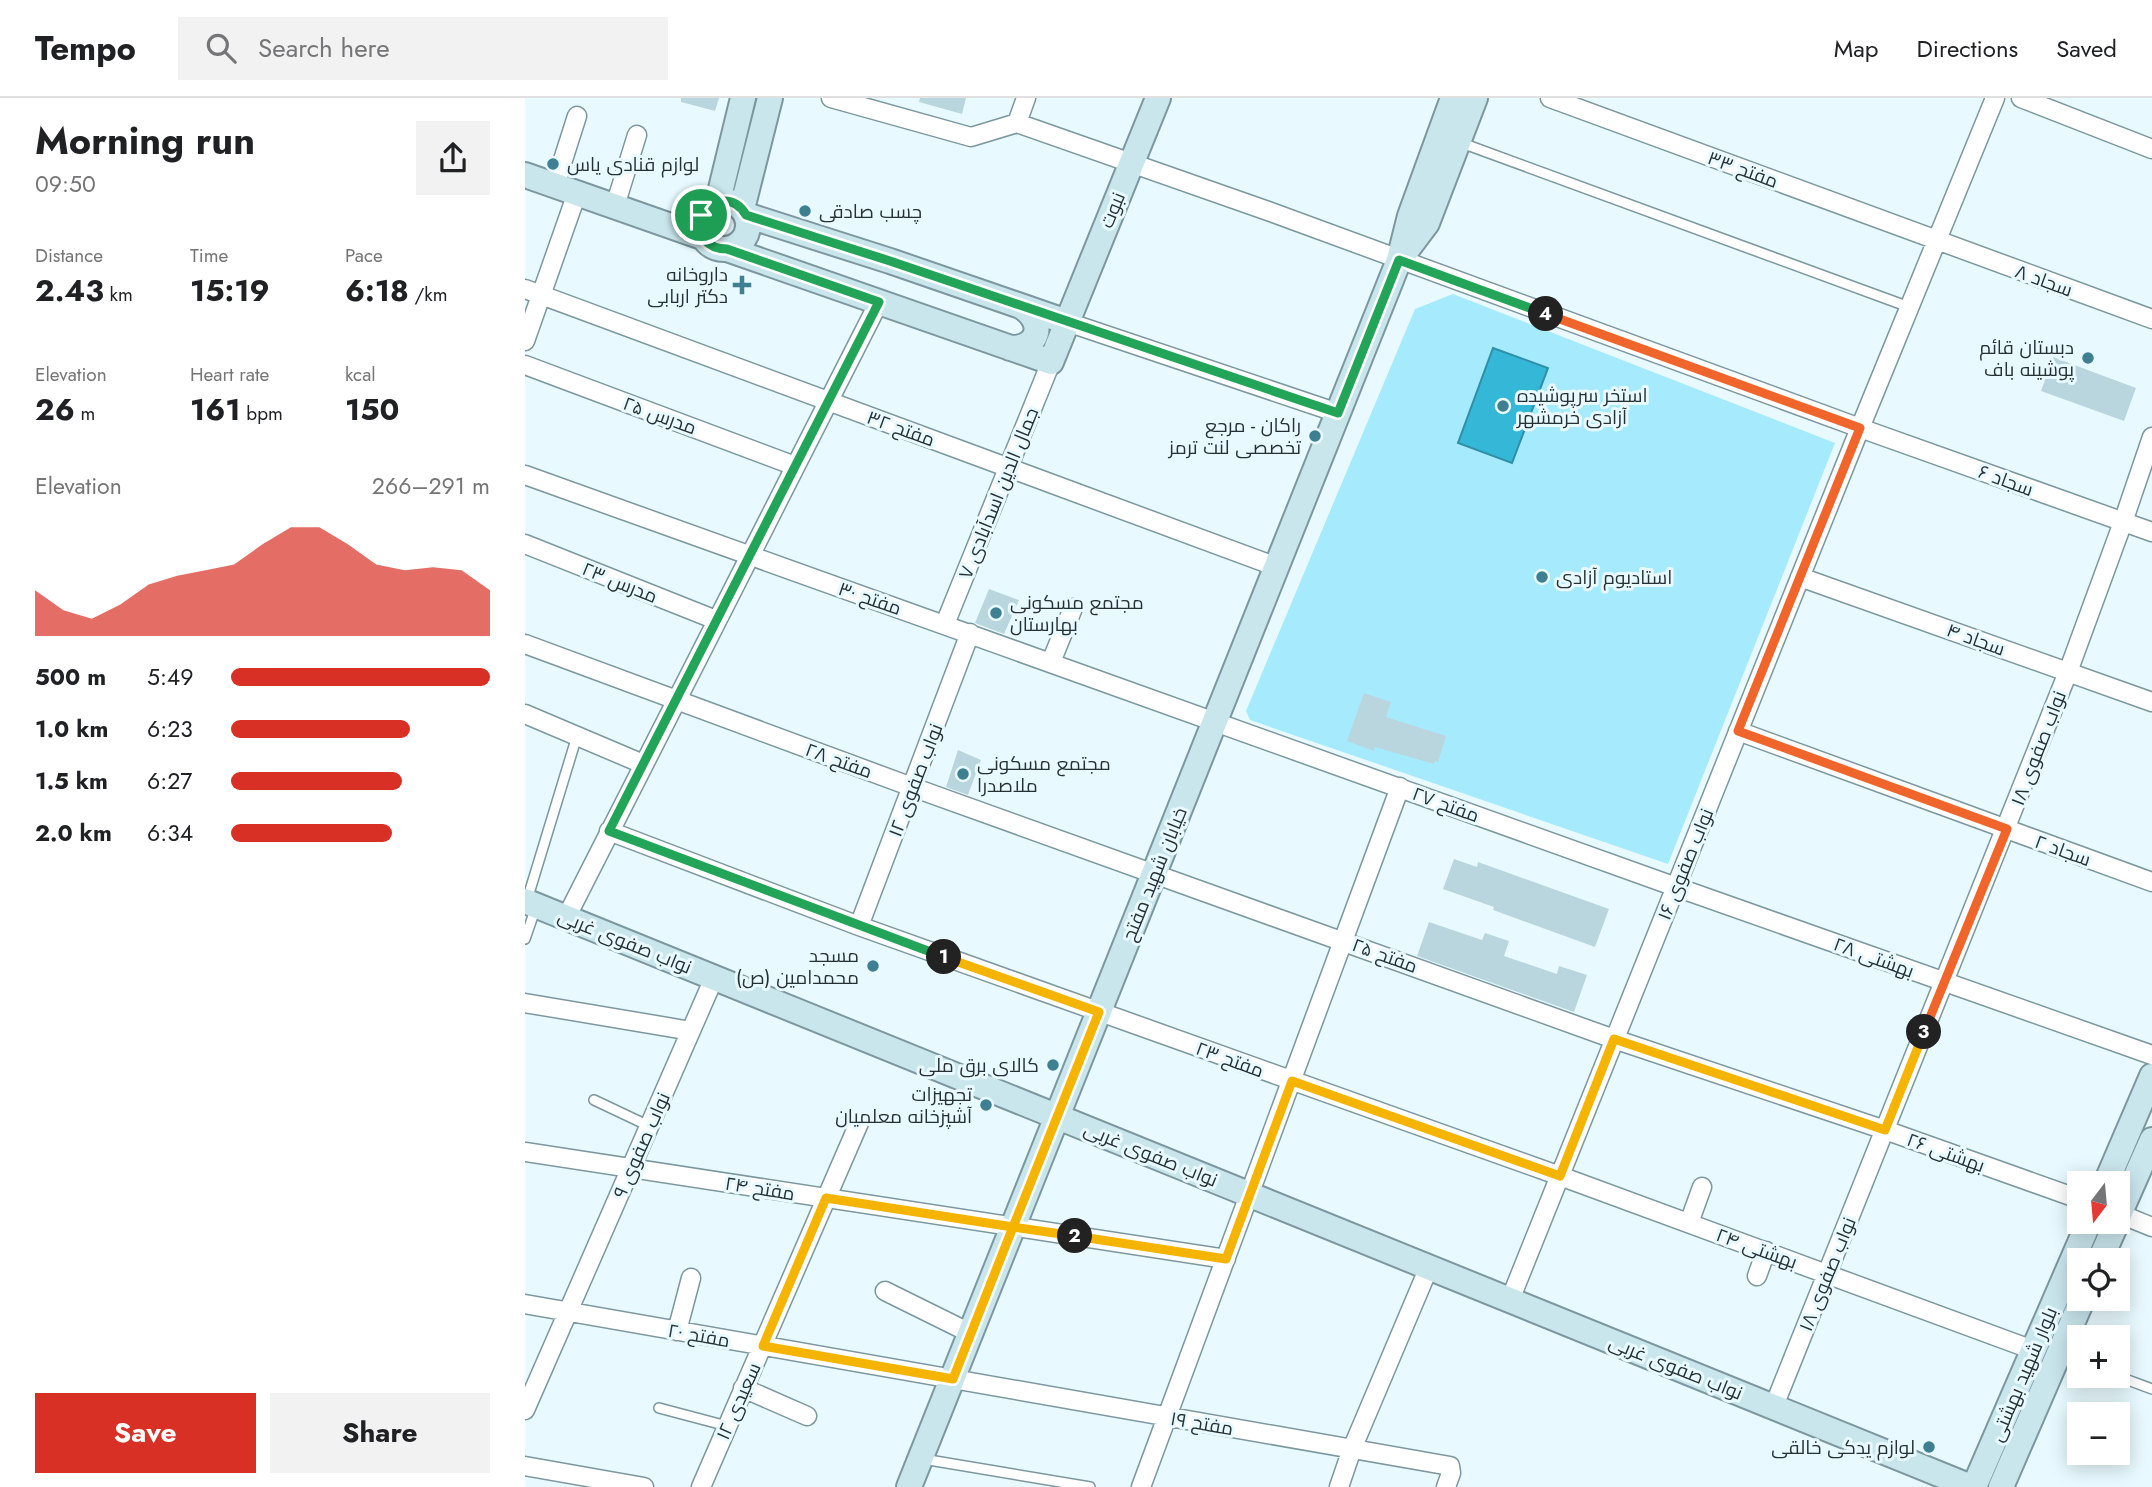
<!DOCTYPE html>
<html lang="en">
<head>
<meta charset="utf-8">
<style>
	:root { --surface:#fff; --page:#f2f2f2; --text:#202124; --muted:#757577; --line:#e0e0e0; --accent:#d93025 }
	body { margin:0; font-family:Jost,Cairo,sans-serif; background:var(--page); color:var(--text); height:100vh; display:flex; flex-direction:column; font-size:26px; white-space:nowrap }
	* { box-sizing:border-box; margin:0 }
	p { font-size:23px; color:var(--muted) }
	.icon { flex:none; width:38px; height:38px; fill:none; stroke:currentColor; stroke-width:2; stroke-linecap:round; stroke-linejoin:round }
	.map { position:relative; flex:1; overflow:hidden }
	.side { display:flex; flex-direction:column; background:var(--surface); width:525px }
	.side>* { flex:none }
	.needle { width:46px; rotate:196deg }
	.buttons { position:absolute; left:1542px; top:1073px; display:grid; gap:14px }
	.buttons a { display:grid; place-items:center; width:63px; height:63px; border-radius:0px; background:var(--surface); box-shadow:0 4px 18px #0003; font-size:35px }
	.pin { position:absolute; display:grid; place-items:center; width:60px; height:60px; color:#fff; margin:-30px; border:4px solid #fff; border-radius:50%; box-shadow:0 2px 7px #0007 }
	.km { position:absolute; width:35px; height:35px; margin:-18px; border-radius:50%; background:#222; color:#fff; font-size:19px; line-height:35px; text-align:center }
	.round { display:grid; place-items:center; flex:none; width:74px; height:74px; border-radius:0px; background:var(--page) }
	.summary { display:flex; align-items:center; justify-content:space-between; height:119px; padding:0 35px }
	h1 { font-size:38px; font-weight:700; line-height:52px }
	.metrics { display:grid; grid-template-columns:repeat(3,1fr); gap:10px; height:119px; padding:7px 35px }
	.metrics div { display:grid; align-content:center }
	.metrics b { font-size:30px; font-weight:700 }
	.metrics small { font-size:19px; font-weight:400 }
	.metrics p { font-size:19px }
	.chart { height:196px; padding:14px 35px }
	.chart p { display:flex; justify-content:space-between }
	.chart svg { width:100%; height:126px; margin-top:7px; fill:var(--accent); opacity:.7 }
	.primary-button { display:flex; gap:14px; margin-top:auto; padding:14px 35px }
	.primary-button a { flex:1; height:80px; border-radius:0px; background:var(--accent); color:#fff; font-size:28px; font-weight:700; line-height:80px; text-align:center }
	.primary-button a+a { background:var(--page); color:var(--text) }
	ul { padding:0 35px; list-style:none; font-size:23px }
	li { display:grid; grid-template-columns:112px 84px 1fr; align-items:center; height:52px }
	li i { height:18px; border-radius:9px; background:var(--accent) }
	header { display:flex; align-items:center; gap:42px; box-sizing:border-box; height:98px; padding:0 35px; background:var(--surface); border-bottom:2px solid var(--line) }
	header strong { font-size:33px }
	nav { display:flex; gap:38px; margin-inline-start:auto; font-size:24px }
	.search { width:490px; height:63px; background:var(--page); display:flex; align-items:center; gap:18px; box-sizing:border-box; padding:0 24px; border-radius:0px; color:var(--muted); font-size:26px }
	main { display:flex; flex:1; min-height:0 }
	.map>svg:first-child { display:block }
	.green { fill:#a6eafe }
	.water { fill:#35b7d7; stroke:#308fa6; stroke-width:2 }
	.building { fill:#b9d6df }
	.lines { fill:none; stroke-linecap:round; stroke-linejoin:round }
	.lane-casing { stroke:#7c97a0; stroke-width:12 }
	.street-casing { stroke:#7c97a0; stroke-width:21 }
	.secondary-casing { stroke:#7c97a0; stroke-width:28 }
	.lane { stroke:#fff; stroke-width:9 }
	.street { stroke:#fff; stroke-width:18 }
	.secondary { stroke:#cae6ed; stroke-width:24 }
	.split-1-casing { stroke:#fff; stroke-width:14 }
	.split-2-casing { stroke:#fff; stroke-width:14 }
	.split-3-casing { stroke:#fff; stroke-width:14 }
	.split-4-casing { stroke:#fff; stroke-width:14 }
	.split-5-casing { stroke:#fff; stroke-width:14 }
	.split-1 { stroke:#22a559; stroke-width:9 }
	.split-2 { stroke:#f5b400; stroke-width:9 }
	.split-3 { stroke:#f5b400; stroke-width:9 }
	.split-4 { stroke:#f0652b; stroke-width:9 }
	.split-5 { stroke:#22a559; stroke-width:9 }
	.poi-dot { fill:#3e7f91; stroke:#e8faff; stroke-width:2.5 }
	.labels { text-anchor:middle; stroke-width:6; stroke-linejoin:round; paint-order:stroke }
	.poi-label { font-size:19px; fill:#263135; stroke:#e8faff; text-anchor:end }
	.street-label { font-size:19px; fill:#263135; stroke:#e8faff }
</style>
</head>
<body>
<header>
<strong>Tempo</strong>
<div class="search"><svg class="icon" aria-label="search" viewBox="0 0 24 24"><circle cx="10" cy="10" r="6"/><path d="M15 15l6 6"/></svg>Search here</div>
<nav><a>Map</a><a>Directions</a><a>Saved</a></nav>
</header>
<main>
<section class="side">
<div class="summary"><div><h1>Morning run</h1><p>09:50</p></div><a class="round"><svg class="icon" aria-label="share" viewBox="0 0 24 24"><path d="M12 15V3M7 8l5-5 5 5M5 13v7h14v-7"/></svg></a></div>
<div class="metrics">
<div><p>Distance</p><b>2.43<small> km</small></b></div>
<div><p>Time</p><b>15:19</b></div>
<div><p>Pace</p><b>6:18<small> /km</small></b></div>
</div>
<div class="metrics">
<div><p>Elevation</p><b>26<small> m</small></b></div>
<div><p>Heart rate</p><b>161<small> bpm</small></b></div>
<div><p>kcal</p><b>150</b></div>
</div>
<div class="chart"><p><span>Elevation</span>266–291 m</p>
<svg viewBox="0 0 160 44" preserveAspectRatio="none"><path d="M0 44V28L10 35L20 38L30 33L40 26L50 23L60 21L70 19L80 12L90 6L100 6L110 12L120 19L130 21L140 20L150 21L160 28V44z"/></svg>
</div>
<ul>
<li><b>500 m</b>5:49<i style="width:100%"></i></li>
<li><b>1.0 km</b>6:23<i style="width:69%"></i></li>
<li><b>1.5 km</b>6:27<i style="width:66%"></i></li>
<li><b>2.0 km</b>6:34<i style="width:62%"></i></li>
</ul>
<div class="primary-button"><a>Save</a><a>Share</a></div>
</section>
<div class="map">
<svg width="1627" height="1389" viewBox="0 0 1627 1389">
	<rect width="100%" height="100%" fill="#e8faff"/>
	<path class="green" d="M928 196 1310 345 1143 766 725 622 721 613 890 211Z"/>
	<path class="water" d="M968 250 1023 270 987 365 933 345Z"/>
	<path class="building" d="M156 0H194L190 13 156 4Z
		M395 0H441L437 16 394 4Z
		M1528 259 1611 290 1599 323 1516 293Z
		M464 491 494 502 479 536 450 525Z
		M839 595 866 604 861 619 921 638 913 664 910 663 909 666 850 649 849 653 822 643Z
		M433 652 456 662 443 697 421 689Z
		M929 761 952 769 953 764 1084 811 1070 849 968 812 969 809 918 791Z
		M904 824 957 842 960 835 984 843 979 858 1032 876 1034 868 1062 877 1049 914 892 858Z"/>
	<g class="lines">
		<defs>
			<path id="lane" d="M934 44 1384 209
				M2 802 52 638
				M0 841 11 809
				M69 1002 124 1028
				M1536 1256 1554 1263
				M1592 1278 1627 1291
				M134 1310 202 1328
				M398 1361 565 1389"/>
			<path id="street" d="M306 0 446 39 492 25 743 113 1335 330 1627 434
				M1025 0 1627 221
				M1496 0 1627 51
				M492 25 501 0
				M30 87 52 18
				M90 108 112 37
				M0 191 752 469
				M542 224 813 315
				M0 243 52 95
				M0 267 270 368
				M0 377 1151 789 1627 957
				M0 446 191 522
				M1275 479 1627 604
				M420 526 526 264
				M0 546 387 689 1089 941 1360 1032 1554 1101
				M526 564 548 510
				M0 616 118 666
				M1213 633 1627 784
				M84 733 334 828 1035 1078 1508 1252
				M41 820 354 204
				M334 828 445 535
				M0 905 166 933
				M0 1054 701 1161
				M1595 1116 1627 1129
				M1164 1125 1177 1089
				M1232 1178 1241 1153
				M360 1193 447 1236
				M985 1202 1335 330 1470 0
				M0 1206 925 1368 926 1375 921 1389
				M152 1233 166 1180
				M218 1290 282 1318
				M1249 1308 1543 574 1598 424 1627 339
				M0 1312 189 880
				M0 1368 119 1389
				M176 1389 334 1025
				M616 1389 875 689
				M814 1389 827 1351 904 1169"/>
			<path id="secondary" d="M0 77 177 139
				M175 127a24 24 0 1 1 48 0a24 24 0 1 1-48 0Z
				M193 103 218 0
				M217 111 245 0
				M221 117 365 163 542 224
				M202 151 526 264 633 0
				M881 153 902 125 950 0
				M485 250C514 251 521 224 497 209
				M0 803 1446 1389
				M1581 1085 1627 978
				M1592 1121 1627 1042
				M1575 1162 1592 1124
				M384 1389 874 162 885 118 928 0
				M1449 1389 1564 1124
				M1476 1389 1558 1200"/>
		</defs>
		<use href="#lane" class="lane-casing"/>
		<use href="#street" class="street-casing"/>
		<use href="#secondary" class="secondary-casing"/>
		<use href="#lane" class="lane"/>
		<use href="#street" class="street"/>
		<use href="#secondary" class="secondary"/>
	</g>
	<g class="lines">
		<defs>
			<path id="split-1" d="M176 117C171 137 182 151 202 151L354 204 84 733 419 859"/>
			<path id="split-2" d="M419 859 574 914 488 1129 301 1100 238 1248 428 1281 488 1129 550 1138"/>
			<path id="split-3" d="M550 1138 701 1161 767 983 1035 1078 1089 941 1360 1032 1399 934"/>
			<path id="split-4" d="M1021 216 1335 330 1213 633 1482 731 1399 934"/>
			<path id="split-5" d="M176 117C188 99 210 98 221 117L365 163 813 315 874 162 1021 216"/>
		</defs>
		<use href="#split-1" class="split-1-casing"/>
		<use href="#split-2" class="split-2-casing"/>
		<use href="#split-3" class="split-3-casing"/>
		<use href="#split-4" class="split-4-casing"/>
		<use href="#split-5" class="split-5-casing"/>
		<use href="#split-1" class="split-1"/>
		<use href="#split-2" class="split-2"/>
		<use href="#split-3" class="split-3"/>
		<use href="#split-4" class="split-4"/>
		<use href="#split-5" class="split-5"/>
	</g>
	<g class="poi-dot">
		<circle cx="28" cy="66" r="7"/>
		<circle cx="280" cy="113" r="7"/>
		<path d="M213.5 176.5h7v7h7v7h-7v7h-7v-7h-7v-7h7z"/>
		<circle cx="1563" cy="260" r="7"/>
		<circle cx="978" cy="308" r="7"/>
		<circle cx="790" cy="338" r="7"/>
		<circle cx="1017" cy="479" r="7"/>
		<circle cx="471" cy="515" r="7"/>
		<circle cx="438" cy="676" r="7"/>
		<circle cx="348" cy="868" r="7"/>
		<circle cx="528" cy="967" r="7"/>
		<circle cx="461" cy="1007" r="7"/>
		<circle cx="1404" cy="1349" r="7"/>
	</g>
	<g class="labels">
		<g class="poi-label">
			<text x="42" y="73" text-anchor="start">لوازم قنادی یاس</text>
			<text x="294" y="120" text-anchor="start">چسب صادقی</text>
			<text x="203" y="183">داروخانه<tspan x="203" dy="22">دکتر اربابی</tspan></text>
			<text x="1549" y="256">دبستان قائم<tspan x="1549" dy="22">پوشینه باف</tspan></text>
			<text x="992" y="304" text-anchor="start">استخر سرپوشیده<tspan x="992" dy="22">آزادی خرمشهر</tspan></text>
			<text x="776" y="334">راکان - مرجع<tspan x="776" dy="22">تخصصی لنت ترمز</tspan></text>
			<text x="1031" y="486" text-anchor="start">استادیوم آزادی</text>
			<text x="485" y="511" text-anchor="start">مجتمع مسکونی<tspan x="485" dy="22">بهارستان</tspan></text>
			<text x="452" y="672" text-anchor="start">مجتمع مسکونی<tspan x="452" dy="22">ملاصدرا</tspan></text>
			<text x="334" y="864">مسجد<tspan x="334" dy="22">محمدامین (ص)</tspan></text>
			<text x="514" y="974">کالای برق ملی</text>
			<text x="447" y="1003">تجهيزات<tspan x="447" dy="22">آشپزخانه معلمیان</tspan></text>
			<text x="1390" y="1356">لوازم یدکی خالقی</text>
		</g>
		<g class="street-label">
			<text transform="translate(1218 71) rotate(20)" y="7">مفتح ۳۳</text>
			<text transform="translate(587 112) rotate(-68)" y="7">نبوت</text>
			<text transform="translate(1519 182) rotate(20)" y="7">سجاد ۸</text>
			<text transform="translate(135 317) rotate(20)" y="7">مدرس ۲۵</text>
			<text transform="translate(376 330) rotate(20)" y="7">مفتح ۳۲</text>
			<text transform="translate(1481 382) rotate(20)" y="7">سجاد ۶</text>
			<text transform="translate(473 395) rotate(-68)" y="7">جمال الدین اسدآبادی ۷</text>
			<text transform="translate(95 484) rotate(22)" y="7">مدرس ۲۳</text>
			<text transform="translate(345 500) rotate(19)" y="7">مفتح ۳۰</text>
			<text transform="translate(1451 541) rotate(20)" y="7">سجاد ۴</text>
			<text transform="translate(1513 650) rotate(-69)" y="7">نواب صفوی ۱۸</text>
			<text transform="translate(314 662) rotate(20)" y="7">مفتح ۲۸</text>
			<text transform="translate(390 682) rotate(-69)" y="7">نواب صفوی ۱۲</text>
			<text transform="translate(921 706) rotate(20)" y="7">مفتح ۲۷</text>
			<text transform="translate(1538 752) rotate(20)" y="7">سجاد ۲</text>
			<text transform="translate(1160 766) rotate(-68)" y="7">نواب صفوی ۱۶</text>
			<text transform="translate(629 776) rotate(-68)" y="7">خیابان شهید مفتح</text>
			<text transform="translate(100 843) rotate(22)" y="7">نواب صفوی غربی</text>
			<text transform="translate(860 857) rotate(20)" y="7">مفتح ۲۵</text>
			<text transform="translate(1349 859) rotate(20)" y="7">بهشتی ۲۸</text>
			<text transform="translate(705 961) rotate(20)" y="7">مفتح ۲۳</text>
			<text transform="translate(116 1047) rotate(-66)" y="7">نواب صفوی ۹</text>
			<text transform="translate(1421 1054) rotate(20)" y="7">بهشتی ۲۶</text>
			<text transform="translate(626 1056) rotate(22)" y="7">نواب صفوی غربی</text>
			<text transform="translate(235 1090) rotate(9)" y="7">مفتح ۲۴</text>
			<text transform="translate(1232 1150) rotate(20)" y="7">بهشتی ۲۴</text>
			<text transform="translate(1302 1176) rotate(-68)" y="7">نواب صفوی ۱۸</text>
			<text transform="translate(174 1237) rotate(10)" y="7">مفتح ۲۰</text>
			<text transform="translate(1151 1269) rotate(22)" y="7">نواب صفوی غربی</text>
			<text transform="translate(1498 1276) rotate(-67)" y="7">بلوار شهید بهشتی</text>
			<text transform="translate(213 1303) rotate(-66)" y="7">سعیدی ۱۲</text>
			<text transform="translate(677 1325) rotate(10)" y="7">مفتح ۱۹</text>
		</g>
	</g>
</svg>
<div class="buttons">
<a><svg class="needle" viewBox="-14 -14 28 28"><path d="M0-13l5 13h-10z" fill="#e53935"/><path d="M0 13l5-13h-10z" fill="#757577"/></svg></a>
<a><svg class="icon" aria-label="locate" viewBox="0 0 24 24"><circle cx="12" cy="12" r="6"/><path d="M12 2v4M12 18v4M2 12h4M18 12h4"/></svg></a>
<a>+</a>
<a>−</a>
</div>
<div class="pin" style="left:176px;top:117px;background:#1e9e55"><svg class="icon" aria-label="arrive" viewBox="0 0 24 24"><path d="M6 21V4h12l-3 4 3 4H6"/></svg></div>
<b class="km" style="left:419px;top:859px">1</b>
<b class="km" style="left:550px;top:1138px">2</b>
<b class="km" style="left:1399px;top:934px">3</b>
<b class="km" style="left:1021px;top:216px">4</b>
</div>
</main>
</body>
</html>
